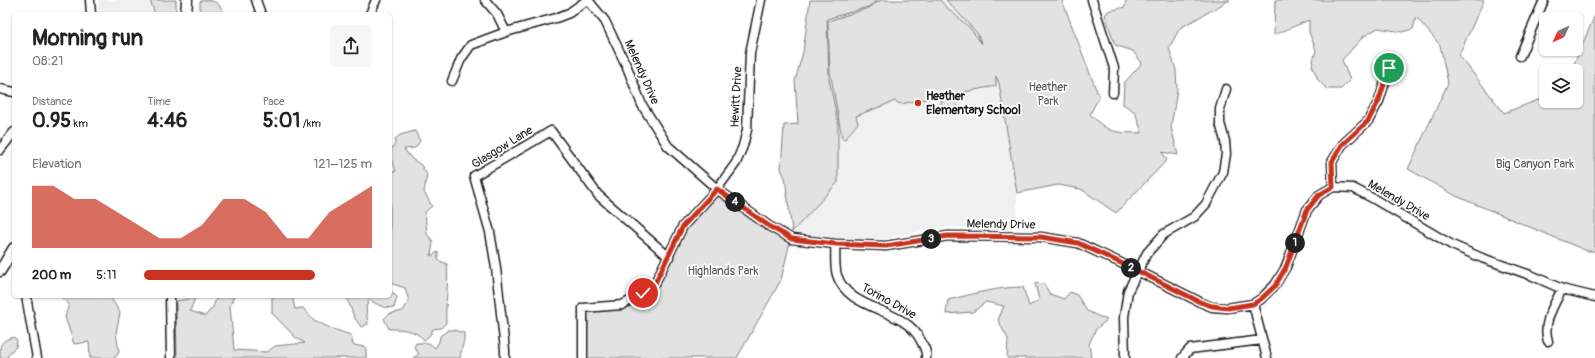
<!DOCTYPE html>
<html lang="en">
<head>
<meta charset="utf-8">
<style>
	:root { --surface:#fff; --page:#f6f6f6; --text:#222; --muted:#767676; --accent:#c8321e }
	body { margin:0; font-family:Pangolin,sans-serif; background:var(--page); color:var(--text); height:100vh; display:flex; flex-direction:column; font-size:15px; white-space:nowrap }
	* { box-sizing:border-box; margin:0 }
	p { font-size:13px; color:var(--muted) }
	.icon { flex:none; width:22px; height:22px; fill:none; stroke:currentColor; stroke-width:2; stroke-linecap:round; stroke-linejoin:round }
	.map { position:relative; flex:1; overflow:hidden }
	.panel { position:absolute; left:12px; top:12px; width:380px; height:286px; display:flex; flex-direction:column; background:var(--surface); border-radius:6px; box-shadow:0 1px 3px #0004 }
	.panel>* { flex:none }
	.needle { width:26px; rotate:226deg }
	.controls { position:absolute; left:1539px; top:12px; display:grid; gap:8px }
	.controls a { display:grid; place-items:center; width:44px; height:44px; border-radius:6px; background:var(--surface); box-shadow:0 1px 3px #0004; font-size:20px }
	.pin { position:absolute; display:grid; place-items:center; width:34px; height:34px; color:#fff; margin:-17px; border:2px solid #fff; border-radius:50%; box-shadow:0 1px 4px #0007 }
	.km { position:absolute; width:20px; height:20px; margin:-10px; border-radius:50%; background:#222; color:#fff; font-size:11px; line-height:20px; text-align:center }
	.round { display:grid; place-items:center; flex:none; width:42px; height:42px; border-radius:6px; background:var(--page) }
	.overview { display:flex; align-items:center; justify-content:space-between; height:68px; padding:0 20px }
	h1 { font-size:22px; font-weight:700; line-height:30px }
	.figures { display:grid; grid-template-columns:repeat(3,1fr); gap:6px; height:68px; padding:4px 20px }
	.figures div { display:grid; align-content:center }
	.figures b { font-size:20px; font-weight:700 }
	.figures small { font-size:11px; font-weight:400 }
	.figures p { font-size:11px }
	.chart { height:112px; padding:8px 20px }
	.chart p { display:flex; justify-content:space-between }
	.chart svg { width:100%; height:72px; margin-top:4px; fill:var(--accent); opacity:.7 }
	ul { padding:0 20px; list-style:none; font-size:13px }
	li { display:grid; grid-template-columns:64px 48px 1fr; align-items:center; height:30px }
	li i { height:10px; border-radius:5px; background:var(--accent) }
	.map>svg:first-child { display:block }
	.built { fill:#f0f0f0 }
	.green { fill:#e2e2e2; stroke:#7f7f7f }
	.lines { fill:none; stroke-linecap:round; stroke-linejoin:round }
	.minor-casing { stroke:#1c1c1c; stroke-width:11 }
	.major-casing { stroke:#1c1c1c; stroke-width:13 }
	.minor { stroke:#fff; stroke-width:8 }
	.major { stroke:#fff; stroke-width:10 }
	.route-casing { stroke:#fff; stroke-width:8 }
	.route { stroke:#c8321e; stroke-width:5 }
	.poi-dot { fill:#c8321e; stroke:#fff; stroke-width:1.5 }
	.labels { text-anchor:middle; stroke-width:3.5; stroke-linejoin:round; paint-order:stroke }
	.street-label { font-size:12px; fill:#1c1c1c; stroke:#fff }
	.park-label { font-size:12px; fill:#575757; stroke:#fff }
	.poi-label { font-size:12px; font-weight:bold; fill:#1c1c1c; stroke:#fff; text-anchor:start }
</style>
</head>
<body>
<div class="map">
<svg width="1595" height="358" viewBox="0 0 1595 358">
	<rect width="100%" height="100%" fill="#fff"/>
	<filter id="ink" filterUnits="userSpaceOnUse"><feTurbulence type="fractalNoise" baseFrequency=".025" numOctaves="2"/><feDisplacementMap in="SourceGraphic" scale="8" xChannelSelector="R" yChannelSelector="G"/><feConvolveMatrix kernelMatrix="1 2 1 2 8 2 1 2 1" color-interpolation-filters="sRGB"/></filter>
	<g filter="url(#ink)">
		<path class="built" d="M98 0H150L155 9 152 11 153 14H98Z
			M878 0H946L977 33 999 83 1017 193V226L936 228 884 239H836L792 232 838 181V123L829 79 827 19 868 7Z"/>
		<path class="green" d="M150 0H176V14H155Z
			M203 0C215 0 219 3 225 14H200V2Z
			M810 0H878L868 7 827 19 829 79 838 123V182L792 232 785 178 781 169 784 125 798 124 795 81 803 52Z
			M881 0H940L947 8 970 28 982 44 977 33 946 0H1062L1099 97 1090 114C1110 135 1115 132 1142 133L1135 112 1123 104 1124 83 1142 63 1133 51 1115 45 1105 15 1108 11 1125 7 1126 0H1230L1180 28 1169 48 1176 70 1177 90 1171 127 1178 155 1162 152 1167 160 1116 213 1081 189 1058 185 1017 193 999 83 996 76V86L900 104 895 101 856 116 858 123 845 139 842 138 830 71 828 21 866 9Z
			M1275 0H1484L1459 55 1504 113 1546 97V101H1576V71H1571L1595 15V251H1587L1456 196 1408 169 1448 83 1440 45 1416 17 1413 29 1402 32 1378 28 1364 36 1342 60 1350 80 1341 89H1327L1318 80 1312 65 1316 50 1309 32V20L1274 35Z
			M956 96 958 108 943 110 941 99Z
			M415 131 420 141 415 148 404 149 412 159 421 165 427 175 424 192 432 206 425 212 427 234 433 241 431 256 438 252V260L447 264C449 284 445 303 446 323L441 328 433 329 430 335 424 340C415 329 401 329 389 329L384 319 389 314 403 311 409 301 405 288 390 283V172L396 171C392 159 387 154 395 144V139L400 135Z
			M716 187 790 242 781 280 737 358H582L586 311 642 297 680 235Z
			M1035 283 1044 284 1050 294 1064 299 1070 292 1077 295 1087 311 1107 320 1096 329 1089 344 1091 358H1007L1008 339 998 320 1004 306 986 302 973 312 946 314 948 300C973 294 997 287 1023 287L1029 306 1039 300Z
			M390 290 397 297 394 308 383 307 369 300 366 307 368 324 361 327 354 317 347 298 344 296H390Z
			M60 296H114L111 298 120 313 116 333 119 352 115 358H90L89 342 74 344 65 317 69 304Z
			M217 296H234L230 306 234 350 267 352 275 346 305 343 296 338 272 313V296H292L295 309 303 308 314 320 330 328 351 335 353 345 366 347V358H177L176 301 195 298 190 311 205 316 213 307Z
			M448 330H454L464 333C465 342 461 349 460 358H413L419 354 414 347 416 343H429L435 348 439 342 440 336Z
			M14 337 17 341 16 347 8 354V358H0C0 343 0 341 14 337Z"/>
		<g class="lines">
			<defs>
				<path id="minor" d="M90 0 91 14
					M256 0 261 14
					M485 0 497 14 506 32
					M588 0 605 21 627 67 642 105 668 146 717 189 769 226 792 239 835 244 886 246 948 236 1041 237 1078 243 1138 271 1200 302 1212 307 1227 308 1253 304 1261 299 1275 285 1286 267 1307 210 1319 195 1333 187 1353 188 1374 199 1452 245 1482 258 1533 276 1562 289 1595 297
					M1092 0 1114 68 1113 93
					M370 14 376 0
					M1520 56 1544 0
					M452 81 461 59 471 45 506 32 556 18 569 13 587 0
					M0 89 14 92
					M0 150 14 132
					M1333 187 1332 162 1342 145 1368 121 1379 101 1389 69
					M835 244C836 253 834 266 837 275 849 313 905 306 921 341 924 347 927 351 926 358
					M26 296 37 358
					M170 296 171 358
					M1253 304 1267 358
					M1548 341C1542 323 1554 305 1562 289
					M505 358V350L496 268 490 232 474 176 551 131 598 195 669 257
					M583 358V308L622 305 639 296 655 283 683 226 717 189 736 163 743 146 747 130 750 53 761 0
					M1125 358 1124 317 1128 291 1147 253 1164 234 1194 217 1206 204 1223 172 1226 154 1225 141 1220 123V109L1226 89
					M1182 358 1190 349 1262 340"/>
				<path id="major" d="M186 14 187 0
					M0 271 14 248"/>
			</defs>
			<use href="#minor" class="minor-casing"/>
			<use href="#major" class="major-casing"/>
			<use href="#minor" class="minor"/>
			<use href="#major" class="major"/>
		</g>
	</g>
	<g class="lines" filter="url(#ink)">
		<defs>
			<path id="route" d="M643 293 655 283 683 226 717 189 769 226 792 239 836 244 886 246 948 236 1041 237 1078 243 1138 271 1200 302 1212 306 1228 308 1253 304 1261 299 1275 286 1286 267 1307 210 1319 195 1333 187 1332 162 1342 145 1368 121 1379 100 1389 68"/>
		</defs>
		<use href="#route" class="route-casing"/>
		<use href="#route" class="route"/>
	</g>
	<circle class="poi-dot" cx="918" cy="103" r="4"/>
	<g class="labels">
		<g class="street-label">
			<text transform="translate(642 72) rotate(66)" y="4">Melendy Drive</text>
			<text transform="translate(736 97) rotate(-87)" y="4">Hewitt Drive</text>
			<text transform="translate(502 147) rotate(-32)" y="4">Glasgow Lane</text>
			<text transform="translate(1399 200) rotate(30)" y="4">Melendy Drive</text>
			<text transform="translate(1001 224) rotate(1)" y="4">Melendy Drive</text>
			<text transform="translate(889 301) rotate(29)" y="4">Torino Drive</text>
		</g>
		<g class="park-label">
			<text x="1048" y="91">Heather<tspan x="1048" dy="14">Park</tspan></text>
			<text x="1535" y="168">Big Canyon Park</text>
			<text x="723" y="275">Highlands Park</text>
		</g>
		<g class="poi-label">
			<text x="926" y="100">Heather<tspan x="926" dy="14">Elementary School</tspan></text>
		</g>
	</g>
</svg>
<div class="controls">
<a><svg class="needle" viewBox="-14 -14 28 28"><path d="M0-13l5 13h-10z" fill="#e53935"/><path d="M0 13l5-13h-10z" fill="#767676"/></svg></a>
<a><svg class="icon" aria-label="layers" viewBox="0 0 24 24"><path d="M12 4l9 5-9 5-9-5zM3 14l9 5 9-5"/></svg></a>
</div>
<div class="pin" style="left:1389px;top:68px;background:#1e9e55"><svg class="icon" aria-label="arrive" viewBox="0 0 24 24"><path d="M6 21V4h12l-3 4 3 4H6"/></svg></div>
<div class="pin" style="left:643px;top:293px;background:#d93025"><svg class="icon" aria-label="check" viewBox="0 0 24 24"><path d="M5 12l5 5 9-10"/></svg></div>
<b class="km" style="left:1295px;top:243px">1</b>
<b class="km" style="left:1131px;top:268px">2</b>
<b class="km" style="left:931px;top:239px">3</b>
<b class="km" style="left:735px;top:202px">4</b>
<section class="panel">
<div class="overview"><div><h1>Morning run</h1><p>08:21</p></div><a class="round"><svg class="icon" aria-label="share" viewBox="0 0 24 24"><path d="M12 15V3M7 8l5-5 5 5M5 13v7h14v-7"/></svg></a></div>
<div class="figures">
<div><p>Distance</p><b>0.95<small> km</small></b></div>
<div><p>Time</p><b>4:46</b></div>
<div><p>Pace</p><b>5:01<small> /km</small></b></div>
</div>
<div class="chart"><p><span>Elevation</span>121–125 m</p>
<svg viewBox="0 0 160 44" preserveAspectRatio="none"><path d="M0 44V6L10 6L20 14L30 14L40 22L50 30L60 38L70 38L80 30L90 14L100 14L110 22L120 38L130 38L140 22L150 14L160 6V44z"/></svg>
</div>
<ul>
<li><b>200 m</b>5:11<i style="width:75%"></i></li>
</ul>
</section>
</div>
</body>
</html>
